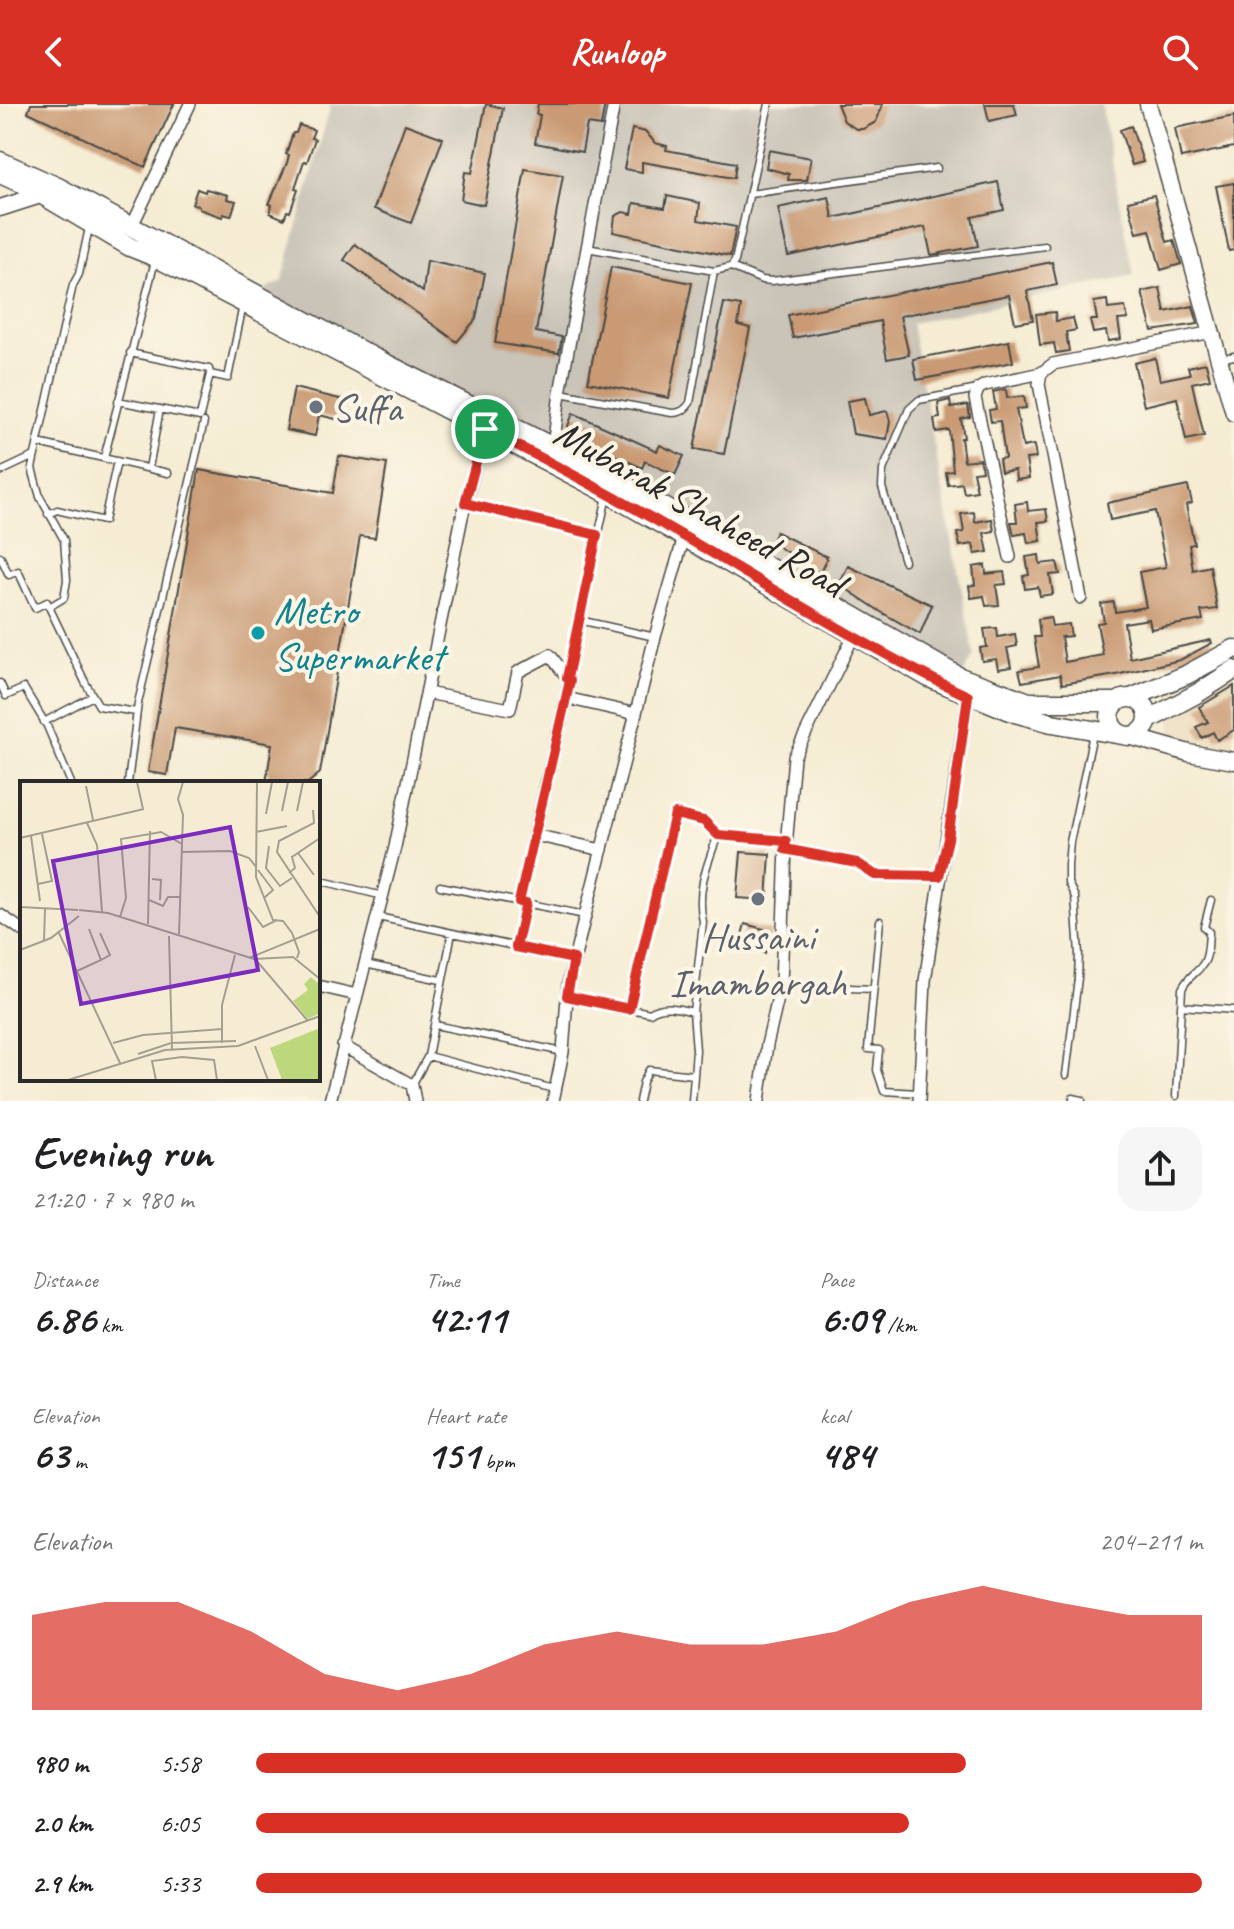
<!DOCTYPE html>
<html lang="en">
<head>
<meta charset="utf-8">
<style>
	:root { --surface:#fff; --page:#f6f6f6; --text:#202124; --muted:#757577; --accent:#d93025 }
	body { margin:0; font-family:Caveat,sans-serif; background:var(--page); color:var(--text); height:100vh; display:flex; flex-direction:column; font-size:30px; white-space:nowrap }
	* { box-sizing:border-box; margin:0 }
	p { font-size:26px; color:var(--muted) }
	.icon { flex:none; width:44px; height:44px; fill:none; stroke:currentColor; stroke-width:2; stroke-linecap:round; stroke-linejoin:round }
	.map { position:relative; height:997px; overflow:hidden }
	.drawer { display:flex; flex-direction:column; background:var(--surface); flex:1 }
	.drawer>* { flex:none }
	.pin { position:absolute; display:grid; place-items:center; width:68px; height:68px; color:#fff; margin:-34px; border:4px solid #fff; border-radius:50%; box-shadow:0 2px 8px #0007 }
	.round { display:grid; place-items:center; flex:none; width:84px; height:84px; border-radius:24px; background:var(--page) }
	.summary { display:flex; align-items:center; justify-content:space-between; height:136px; padding:0 32px }
	h1 { font-size:44px; font-weight:600; line-height:60px }
	.stats { display:grid; grid-template-columns:repeat(3,1fr); gap:12px; height:136px; padding:8px 32px }
	.stats div { display:grid; align-content:center }
	.stats b { font-size:40px; font-weight:600 }
	.stats small { font-size:22px; font-weight:400 }
	.stats p { font-size:22px }
	.chart { height:224px; padding:16px 32px }
	.chart p { display:flex; justify-content:space-between }
	.chart svg { width:100%; height:144px; margin-top:8px; fill:var(--accent); opacity:.7 }
	ul { padding:0 32px; list-style:none; font-size:26px }
	li { display:grid; grid-template-columns:128px 96px 1fr; align-items:center; height:60px }
	li i { height:20px; border-radius:10px; background:var(--accent) }
	header { display:flex; justify-content:space-between; align-items:center; height:104px; padding:0 32px; background:var(--accent); color:#fff; font-size:36px; font-weight:600 }
	.map>svg:first-child { display:block }
	.built { fill:#e9d9ba }
	.industrial { fill:#c9c3b8 }
	.building { fill:#c99a73 }
	.lines { fill:none; stroke-linecap:round; stroke-linejoin:round }
	.lane-casing { stroke:#494844; stroke-width:9 }
	.street-casing { stroke:#494844; stroke-width:14 }
	.secondary-casing { stroke:#494844; stroke-width:19 }
	.primary-casing { stroke:#494844; stroke-width:21 }
	.lane { stroke:#fff; stroke-width:6 }
	.street { stroke:#fff; stroke-width:11 }
	.secondary { stroke:#fff; stroke-width:16 }
	.primary { stroke:#fff; stroke-width:18 }
	.route-casing { stroke:#fff; stroke-width:16 }
	.route { stroke:#d93025; stroke-width:10 }
	.worship-dot { fill:#6b7280; stroke:#fcf5e5; stroke-width:3 }
	.culture-dot { fill:#0f9aa8; stroke:#fcf5e5; stroke-width:3 }
	.labels { text-anchor:middle; stroke-width:8; stroke-linejoin:round; paint-order:stroke }
	.worship-label { font-size:40px; fill:#5b616d; stroke:#fcf5e5; text-anchor:start }
	.street-label { font-size:40px; fill:#2b2b2b; stroke:#fcf5e5 }
	.culture-label { font-size:40px; fill:#0d838f; stroke:#fcf5e5; text-anchor:start }
	.inset-road { fill:none; stroke:#a49f90; stroke-width:2 }
	.view { fill:#7b2cbf; fill-opacity:0.15; stroke:#7b2cbf; stroke-width:4 }
	.inset-edge { fill:none; stroke:#2b2b2b; stroke-width:4 }
</style>
</head>
<body>
<header><svg class="icon" aria-label="back" viewBox="0 0 24 24"><path d="M15 5l-7 7 7 7"/></svg>Runloop<svg class="icon" aria-label="search" viewBox="0 0 24 24"><circle cx="10" cy="10" r="6"/><path d="M15 15l6 6"/></svg></header>
<div class="map">
<svg width="1234" height="997" viewBox="0 0 1234 997">
	<rect width="100%" height="100%" fill="#fcf5e5"/>
	<filter id="ink" filterUnits="userSpaceOnUse"><feTurbulence type="fractalNoise" baseFrequency=".0125" numOctaves="2"/><feDisplacementMap in="SourceGraphic" scale="16" xChannelSelector="R" yChannelSelector="G"/><feConvolveMatrix kernelMatrix="1 2 1 2 8 2 1 2 1" color-interpolation-filters="sRGB"/></filter>
	<filter id="wash" filterUnits="userSpaceOnUse"><feTurbulence type="fractalNoise" baseFrequency=".006" numOctaves="4" result="noise"/><feDisplacementMap in="SourceGraphic" scale="32" xChannelSelector="R" yChannelSelector="G"/><feGaussianBlur stdDeviation="1.8" result="paint"/><feColorMatrix in="noise" values="0 0 0 0 0 0 0 0 0 0 0 0 0 0 0 0 0 1.4 0 .05"/><feComposite in="paint" operator="in"/></filter>
	<g filter="url(#wash)">
		<rect width="100%" height="100%" fill="#f5ecd3"/>
		<path class="built" d="M1234 566V646L1172 631 1169 605Z"/>
		<path class="industrial" d="M331 0H1101L1134 172 911 219 974 551 959 578 247 194 282 178Z"/>
		<g id="blocks">
			<path class="building" d="M31 0H174L145 63 28 8Z
				M486 0 503 4 484 101 461 96 465 68 472 69Z
				M538 0H605L601 22 587 20 582 48 535 39 540 11 536 10Z
				M837 0H883L876 18 863 25H856L844 17Z
				M985 0H1014L1017 11 989 17Z
				M1234 12V43L1181 54 1175 24Z
				M405 20 443 34 411 119 374 105Z
				M299 21 314 26 311 34 315 35 307 58 304 57 295 84 298 85 290 108 287 107 284 115 270 109 272 101 269 100 287 59 289 51 286 50 293 29H296Z
				M1131 22 1143 58 1132 61 1120 26Z
				M632 25 646 28 655 39 667 42 666 46 736 59 734 74 642 58V68L624 65Z
				M769 46 811 54 807 76H788L789 70 766 64Z
				M525 65 563 71 536 228 562 233 559 249 495 239Z
				M998 78 1004 106 972 113 978 142 931 151 925 123 788 152 778 104 829 93 833 114Z
				M1234 79V146L1229 147 1216 82Z
				M197 85 205 88 206 85 228 91 227 95 236 97 231 112 223 110 222 113 199 105V102L192 100Z
				M1154 91 1167 138 1174 136 1181 160 1161 166 1150 126 1137 129 1128 97Z
				M667 92 700 99 698 116 736 123 730 152 613 128 615 112 623 108 632 110 634 99 665 104Z
				M355 140 423 188 427 157 485 169 476 215 457 238 344 156Z
				M1052 158 1057 181 1027 187 1033 216 1015 219 1009 191 900 212 909 251 887 255 880 217 793 234 788 211Z
				M611 163 692 179 669 294 588 278Z
				M1160 184 1165 208 1193 202 1198 220 1152 227 1142 188Z
				M1107 196 1108 205 1125 203 1128 215 1118 216 1121 235 1108 237 1106 227 1093 229 1090 216H1097L1094 198Z
				M724 199 741 202 738 221 750 224 724 350 694 345Z
				M1055 208 1056 217 1073 214 1076 226 1066 228 1069 247 1056 249 1054 239 1040 241 1036 210Z
				M1009 237 1013 258 917 276 913 255Z
				M1155 254 1160 276 1190 270 1188 263 1206 259 1210 275 1192 279 1204 332 1186 336 1177 294 1144 302 1134 259Z
				M294 284 344 296 340 316 319 311 315 332 286 326Z
				M1006 285 1007 294 1024 292 1026 304 1016 305 1023 343 1034 341 1036 354 1026 355 1029 374 1016 376 1015 366 1001 368 999 355 1005 354 1000 317 991 318 989 306 996 305 993 288Z
				M865 294 869 311 887 307 890 317 887 335 853 330 847 297Z
				M950 296 951 304 968 301 970 313 961 315 964 334H961L964 357 980 355 982 367 973 368 977 387 964 389 962 379 948 381 946 368 953 367 949 326 936 328 934 315 940 314 938 299Z
				M573 309 657 347 660 341 684 352 675 371 645 357 642 364 576 333 568 322Z
				M339 352 387 360 375 434 360 432 320 669 308 679H266L272 640 175 624 167 671 148 668 199 366 333 389Z
				M1188 382 1192 399 1186 401 1194 440 1189 441 1193 466 1210 462 1217 505 1201 507 1203 516 1151 525 1149 515 1124 519 1130 554 1211 536 1212 539 1180 556 1116 571 1062 580 1060 571 1022 578 1019 566 1039 563 1034 533H1040L1038 515 1050 513 1052 522 1069 520 1071 532 1061 533 1065 558 1103 551 1097 519 1104 518 1101 500 1114 498 1115 508 1146 503 1139 468 1166 463 1155 407 1110 416 1107 399Z
				M1027 398 1028 407 1046 405 1048 417 1038 418 1041 437 1028 439 1026 429 1014 431 1011 418H1017L1015 400Z
				M974 408 975 418 992 415 994 427 984 429 988 448 975 450 973 440 960 442 957 429 964 428 961 410Z
				M776 428 827 453 820 469 771 438Z
				M1039 451 1040 460 1057 458 1060 470 1050 471 1053 490 1040 492 1038 483 1025 485 1023 472 1029 471 1026 453Z
				M985 461 986 470 1004 468 1006 480 996 481 999 501 986 502 984 492 971 494 969 482 975 481 973 463Z
				M848 462 932 501 920 530 881 508 839 480Z
				M997 524 998 533 1015 530 1017 542 1007 544 1011 563 998 565 996 555 982 557 980 544 987 543 984 525Z
				M1234 582V626L1217 636 1213 628 1202 634 1196 623 1208 618 1199 603Z
				M741 748 770 750 767 796 737 794Z
				M745 820 771 827 765 849 739 841Z"/>
		</g>
	</g>
	<g filter="url(#ink)">
		<use href="#blocks" fill-opacity="0" stroke="#494844" stroke-width="2"/>
		<g class="lines">
			<defs>
				<path id="lane" d="M750 90 937 64
					M89 124 79 170 73 181 32 364 40 393 64 436 67 476 64 494 49 503 86 580 99 602 136 608
					M587 144 714 167 731 163 735 157 769 0
					M731 163 762 176 772 177 1045 142
					M130 249 209 265 210 270
					M1219 255 1234 252
					M560 289 672 309C681 309 685 306 690 299L714 167
					M118 297 200 313 210 270 228 274 243 201
					M38 339 168 369
					M104 354 155 157
					M149 364 160 305
					M0 368 34 352
					M465 399 597 431
					M48 410 57 406 104 417 117 357
					M0 452 9 471 18 467 35 504 47 498 49 503
					M904 457 882 383 883 366 909 305 919 296 978 285
					M579 516 655 533
					M567 573 607 392
					M0 579 6 592 24 584 47 622 71 679
					M44 618 93 592
					M128 679 138 599 204 318
					M785 745 857 759 875 771 939 772
					M318 776 383 792
					M440 782 585 811
					M519 798 534 731
					M378 813 574 855
					M880 817 868 945 879 946 877 966 884 987 919 989
					M516 843 526 799
					M365 860 441 876
					M781 881 873 885
					M567 892 650 909C663 900 678 904 693 908
					M1181 902 1234 906
					M629 905 675 710 704 717 718 731 786 737
					M435 921 563 948
					M428 952 554 985
					M1066 971 1078 874 1079 850 1075 793 1068 779V761L1070 738 1093 630
					M412 981 428 952 452 829
					M1176 992 1182 885C1187 873 1196 870 1203 860 1209 852 1208 838 1209 828L1204 823 1211 796
					M639 997 643 978 649 966 694 971
					M692 997 696 946 693 908 703 818C696 786 707 761 718 731
					M1073 997V994L1082 996"/>
				<path id="street" d="M131 124 190 0
					M553 343 560 289 614 0
					M1010 453 975 294 978 285 985 281 1041 269
					M1081 494 1039 280 1041 269 1053 260 1212 228
					M427 589 510 605 518 568 550 551 570 577 566 594 636 610
					M566 594 534 731 602 746
					M0 811 22 826
					M318 882 357 891
					M343 942 412 981 415 997
					M330 997 395 743 462 413 485 325
					M553 997 563 948 568 880 655 533 684 433
					M759 997 767 941 781 881 786 742 794 653 854 531
					M919 997 925 877 968 592"/>
				<path id="secondary" d="M1148 0 1234 309
					M0 104 50 88
					M1129 632 1189 649 1234 657"/>
				<path id="primary" d="M0 57 58 83 371 252 553 343 659 400 960 573 1029 598H1117
					M0 70 27 82 130 143 155 153 607 389 929 574 1015 609 1052 619 1122 631
					M1110 613a19 19 0 1 1 38 0a19 19 0 1 1-38 0Z
					M1131 594 1186 571 1234 545
					M1148 616 1198 589 1234 566"/>
			</defs>
			<use href="#lane" class="lane-casing"/>
			<use href="#street" class="street-casing"/>
			<use href="#secondary" class="secondary-casing"/>
			<use href="#primary" class="primary-casing"/>
			<use href="#lane" class="lane"/>
			<use href="#street" class="street"/>
			<use href="#secondary" class="secondary"/>
			<use href="#primary" class="primary"/>
		</g>
	</g>
	<g class="lines" filter="url(#ink)">
		<defs>
			<path id="route" d="M485 325C553 359 619 395 685 433 778 488 870 546 968 592L948 735 939 772 875 771 857 759 785 745 786 737 718 731 704 717 675 710 629 905 567 892 574 855 516 843 526 799 519 798 566 594 570 577 567 574 597 431 465 399Z"/>
		</defs>
		<use href="#route" class="route-casing"/>
		<use href="#route" class="route"/>
	</g>
	<g class="worship-dot">
		<circle cx="316" cy="303" r="8"/>
		<circle cx="758" cy="795" r="8"/>
	</g>
	<circle class="culture-dot" cx="258" cy="529" r="8"/>
	<g class="labels">
		<g class="worship-label">
			<text x="332" y="317">Suffa</text>
			<text x="758" y="846" text-anchor="middle">Hussaini<tspan x="758" dy="46">Imambargah</tspan></text>
		</g>
		<g class="street-label">
			<text transform="translate(700 403) rotate(29)" y="14">Mubarak Shaheed Road</text>
		</g>
		<g class="culture-label">
			<text x="274" y="520">Metro<tspan x="274" dy="46">Supermarket</tspan></text>
		</g>
	</g>
	<g transform="translate(20 677)">
		<rect width="300" height="300" fill="#f5ecd3"/>
		<path d="M291 196 300 204V232L288 238 273 220 288 209 284 203ZM300 247V299H262L250 267Z" fill="#bdd77c"/>
		<path class="inset-road" d="M117 1 123 28M237 1 236 96 253 139 263 140 272 152 279 171 277 177M66 5 73 39M293 29 294 42 259 60 257 71 300 136M262 30 268 1M277 30 283 1M246 33 252 1M67 42 77 64 82 131M236 51 267 45M11 55 20 120M0 57 124 28M249 65 246 87 260 105 272 97M162 71 210 70 229 77 236 86M278 72 294 94M238 89 253 109 244 117M269 92 275 87 272 76 300 57M132 98 141 99 140 119M18 103 32 100 22 53M129 119 143 125 148 116H160M0 126 58 129M228 126 243 146 257 139M59 129 88 132 234 178 273 176 300 198M100 136 106 117 101 58 141 51 162 63M128 143 130 50M38 150 100 282M80 152 90 174 81 179M159 153 163 34 158 18 163 1M149 155 152 268M24 159 25 128M0 169 31 157 59 135M229 177 300 148M236 179 288 240M57 190 81 179 69 148M93 262 123 254 202 248M202 262V224L215 174M235 265 248 299M118 273 151 262 216 260M48 299 145 269 218 265 300 235M136 299 132 280 162 276 194 279 197 299"/>
		<path class="view" d="M210 46 238 189 61 223 33 80Z"/>
		<rect width="300" height="300" class="inset-edge"/>
	</g>
</svg>
<div class="pin" style="left:485px;top:325px;background:#1e9e55"><svg class="icon" aria-label="arrive" viewBox="0 0 24 24"><path d="M6 21V4h12l-3 4 3 4H6"/></svg></div>
</div>
<section class="drawer">
<div class="summary"><div><h1>Evening run</h1><p>21:20 · 7 × 980 m</p></div><a class="round"><svg class="icon" aria-label="share" viewBox="0 0 24 24"><path d="M12 15V3M7 8l5-5 5 5M5 13v7h14v-7"/></svg></a></div>
<div class="stats">
<div><p>Distance</p><b>6.86<small> km</small></b></div>
<div><p>Time</p><b>42:11</b></div>
<div><p>Pace</p><b>6:09<small> /km</small></b></div>
</div>
<div class="stats">
<div><p>Elevation</p><b>63<small> m</small></b></div>
<div><p>Heart rate</p><b>151<small> bpm</small></b></div>
<div><p>kcal</p><b>484</b></div>
</div>
<div class="chart"><p><span>Elevation</span>204–211 m</p>
<svg viewBox="0 0 160 44" preserveAspectRatio="none"><path d="M0 44V15L10 11L20 11L30 20L40 33L50 38L60 33L70 24L80 20L90 24L100 24L110 20L120 11L130 6L140 11L150 15L160 15V44z"/></svg>
</div>
<ul>
<li><b>980 m</b>5:58<i style="width:75%"></i></li>
<li><b>2.0 km</b>6:05<i style="width:69%"></i></li>
<li><b>2.9 km</b>5:33<i style="width:100%"></i></li>
</ul>
</section>
</body>
</html>
